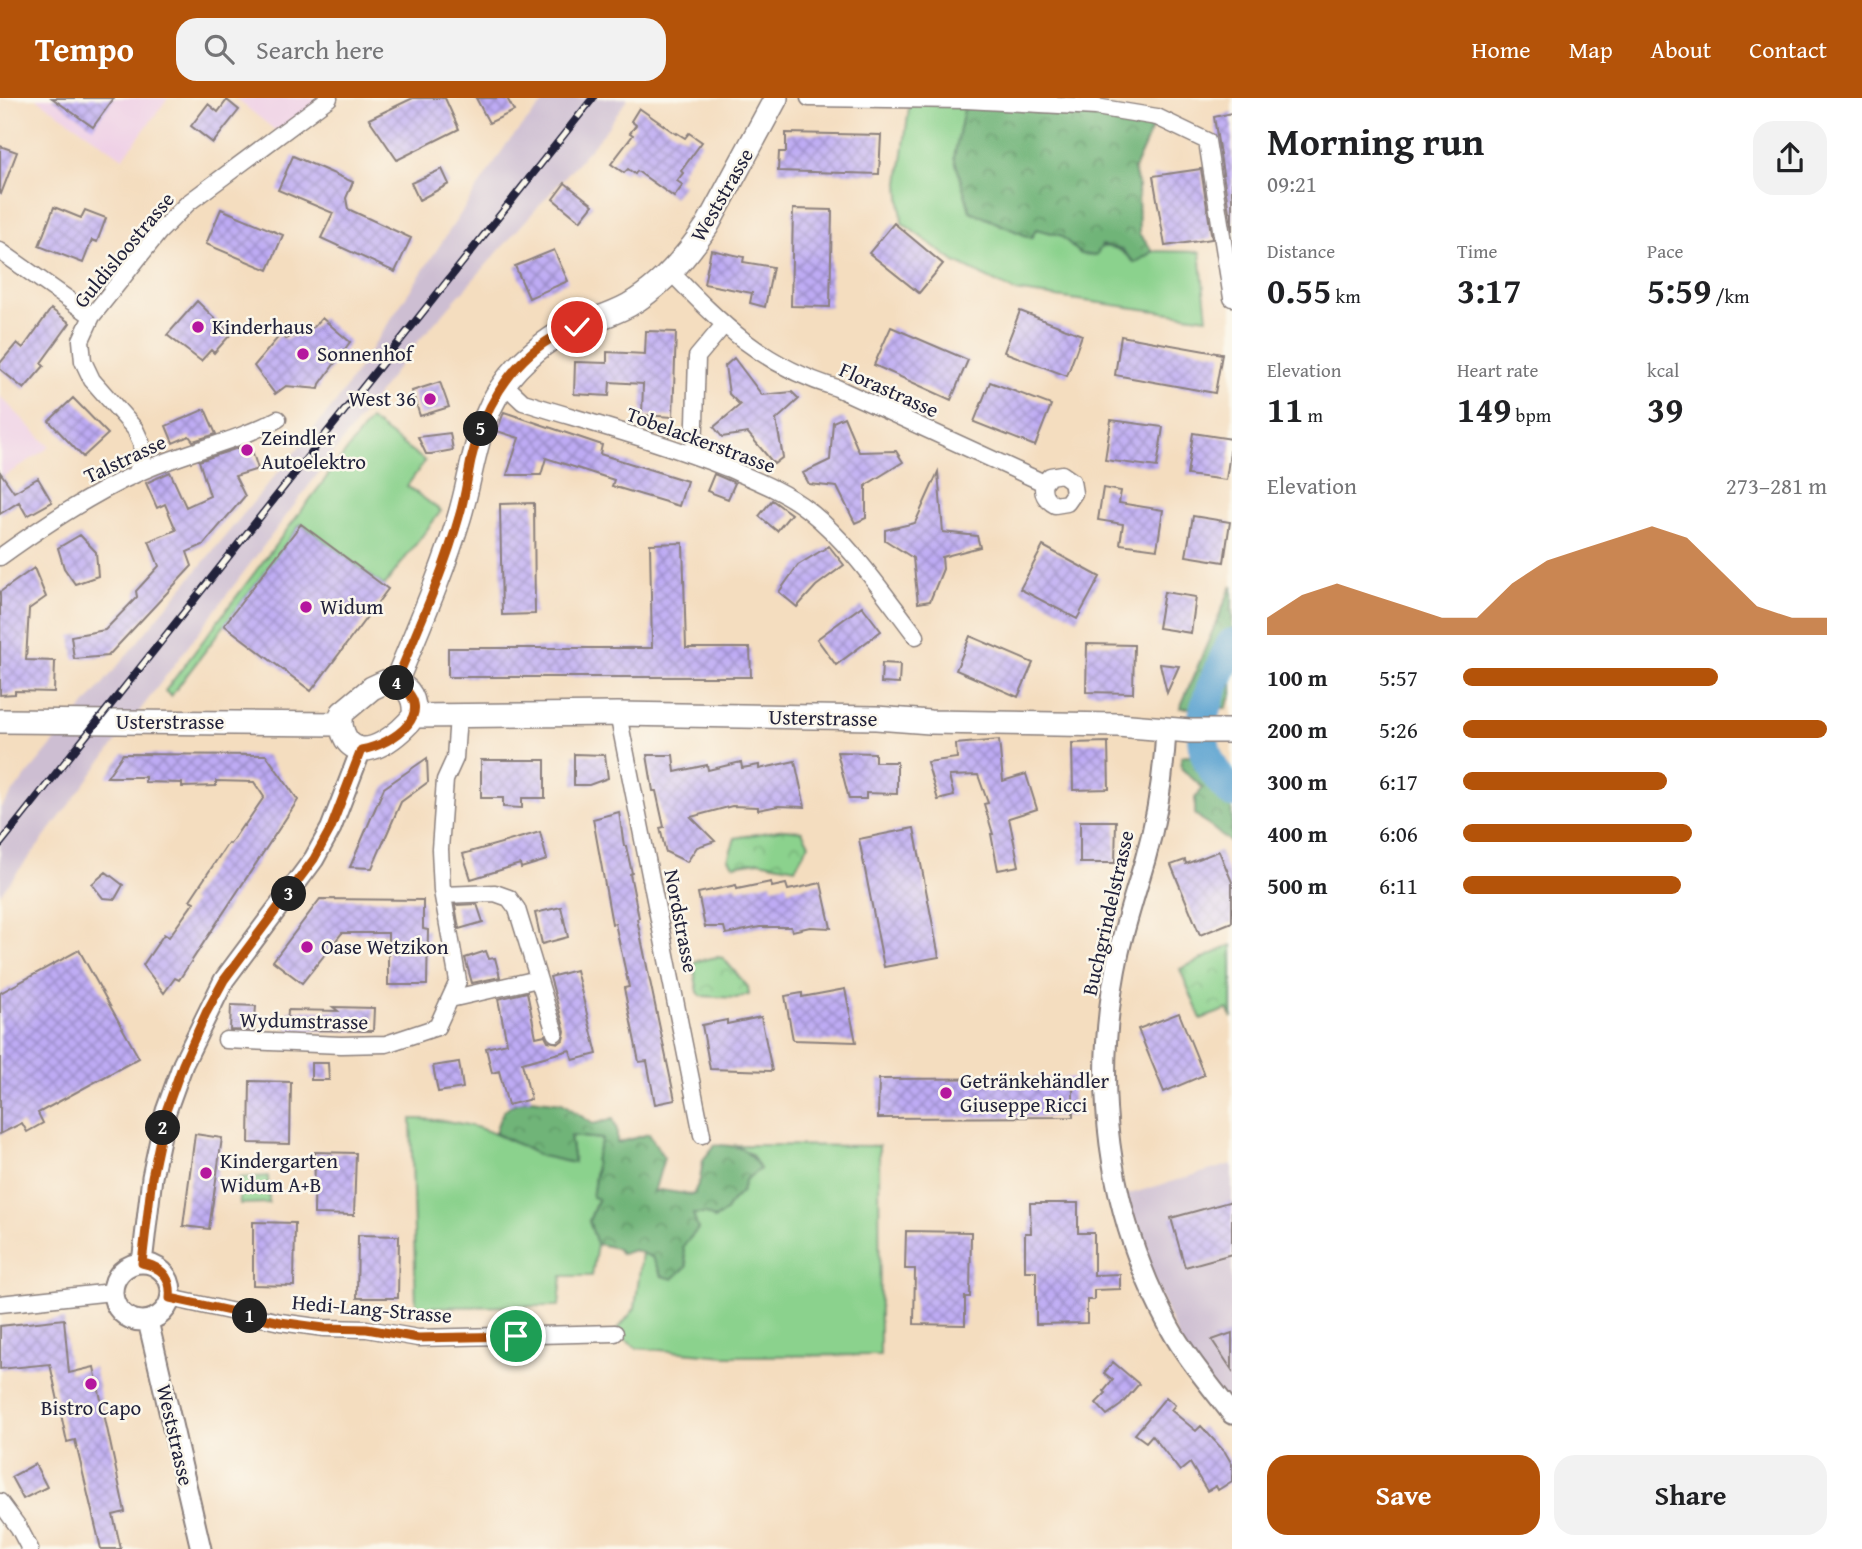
<!DOCTYPE html>
<html lang="en">
<head>
<meta charset="utf-8">
<style>
	:root { --surface:#fff; --page:#f2f2f2; --text:#202124; --muted:#757577; --accent:#b45309 }
	body { margin:0; font-family:"Gentium Book Plus",serif; background:var(--page); color:var(--text); height:100vh; display:flex; flex-direction:column; font-size:26px; white-space:nowrap }
	* { box-sizing:border-box; margin:0 }
	p { font-size:23px; color:var(--muted) }
	.icon { flex:none; width:38px; height:38px; fill:none; stroke:currentColor; stroke-width:2; stroke-linecap:round; stroke-linejoin:round }
	.map { position:relative; flex:1; overflow:hidden }
	.drawer { display:flex; flex-direction:column; background:var(--surface); width:630px }
	.drawer>* { flex:none }
	.pin { position:absolute; display:grid; place-items:center; width:60px; height:60px; color:#fff; margin:-30px; border:4px solid #fff; border-radius:50%; box-shadow:0 2px 7px #0007 }
	.km { position:absolute; width:35px; height:35px; margin:-18px; border-radius:50%; background:#222; color:#fff; font-size:19px; line-height:35px; text-align:center }
	.round { display:grid; place-items:center; flex:none; width:74px; height:74px; border-radius:21px; background:var(--page) }
	.overview { display:flex; align-items:center; justify-content:space-between; height:119px; padding:0 35px }
	h1 { font-size:38px; font-weight:700; line-height:52px }
	.stats { display:grid; grid-template-columns:repeat(3,1fr); gap:10px; height:119px; padding:7px 35px }
	.stats div { display:grid; align-content:center }
	.stats b { font-size:35px; font-weight:700 }
	.stats small { font-size:19px; font-weight:400 }
	.stats p { font-size:19px }
	.chart { height:196px; padding:14px 35px }
	.chart p { display:flex; justify-content:space-between }
	.chart svg { width:100%; height:126px; margin-top:7px; fill:var(--accent); opacity:.7 }
	.primary-button { display:flex; gap:14px; margin-top:auto; padding:14px 35px }
	.primary-button a { flex:1; height:80px; border-radius:21px; background:var(--accent); color:#fff; font-size:28px; font-weight:700; line-height:80px; text-align:center }
	.primary-button a+a { background:var(--page); color:var(--text) }
	ul { padding:0 35px; list-style:none; font-size:23px }
	li { display:grid; grid-template-columns:112px 84px 1fr; align-items:center; height:52px }
	li i { height:18px; border-radius:9px; background:var(--accent) }
	header { display:flex; align-items:center; gap:42px; box-sizing:border-box; height:98px; padding:0 35px; background:var(--accent); color:#fff }
	header strong { font-size:33px }
	nav { display:flex; gap:38px; margin-inline-start:auto; font-size:24px }
	.search { width:490px; height:63px; background:var(--page); display:flex; align-items:center; gap:18px; box-sizing:border-box; padding:0 24px; border-radius:21px; color:var(--muted); font-size:26px }
	main { display:flex; flex:1; min-height:0 }
	.map>svg:first-child { display:block }
	.built { fill:#efd0e6 }
	.industrial { fill:#cdbed2 }
	.grass { fill:#8bd28d; stroke:#567a64; stroke-width:2 }
	.forest { fill:url(#forest-crowns); stroke:#496b5a; stroke-width:2 }
	.park { fill:url(#park-crowns); stroke:#567a64; stroke-width:2 }
	.lines { fill:none; stroke-linecap:round; stroke-linejoin:round }
	.river { stroke:#59a1d0; stroke-width:32 }
	.building { fill:url(#building-cross-hatch) }
	.minor-casing { stroke:#8b807d; stroke-width:19 }
	.tertiary-casing { stroke:#8b807d; stroke-width:23 }
	.secondary-casing { stroke:#8b807d; stroke-width:26 }
	.minor { stroke:#fff; stroke-width:16 }
	.tertiary { stroke:#fff; stroke-width:19 }
	.secondary { stroke:#fff; stroke-width:23 }
	.rail-casing { stroke:#22223b; stroke-width:8 }
	.rail { stroke:#fbf7ec; stroke-width:5; stroke-dasharray:16; stroke-linecap:butt }
	.route-casing { stroke:#fff; stroke-width:14 }
	.route { stroke:#b45309; stroke-width:9 }
	.poi-dot { fill:#b5179e; stroke:#fbf7ec; stroke-width:2.5 }
	.labels { text-anchor:middle; stroke-width:5; stroke-linejoin:round; paint-order:stroke }
	.street-label { font-size:21px; fill:#22223b; stroke:#fbf7ec }
	.poi-label { font-size:21px; fill:#22223b; stroke:#fbf7ec; text-anchor:start }
</style>
</head>
<body>
<header>
<strong>Tempo</strong>
<div class="search"><svg class="icon" aria-label="search" viewBox="0 0 24 24"><circle cx="10" cy="10" r="6"/><path d="M15 15l6 6"/></svg>Search here</div>
<nav><a>Home</a><a>Map</a><a>About</a><a>Contact</a></nav>
</header>
<main>
<div class="map">
<svg width="1232" height="1451" viewBox="0 0 1232 1451">
	<defs>
		<pattern id="forest-crowns" width="20" height="18" patternUnits="userSpaceOnUse" patternTransform="scale(1.75)"><rect width="20" height="18" fill="#70b478"/><path d="M2 6a3 3 0 1 1 6 0M12 15a3 3 0 1 1 6 0" fill="none" stroke="#5c9264"/></pattern>
		<pattern id="park-crowns" width="20" height="18" patternUnits="userSpaceOnUse" patternTransform="scale(1.75)"><rect width="20" height="18" fill="#8bd28d"/><path d="M2 6a3 3 0 1 1 6 0M12 15a3 3 0 1 1 6 0" fill="none" stroke="#78b47b"/></pattern>
		<pattern id="building-cross-hatch" width="8" height="8" patternUnits="userSpaceOnUse" patternTransform="scale(1.75)"><rect width="8" height="8" fill="#beabf4"/><path d="M0 0l8 8M0 8l8-8" fill="none" stroke="#9a8bc7"/></pattern>
	</defs>
	<rect width="100%" height="100%" fill="#fbf7ec"/>
	<filter id="ink" filterUnits="userSpaceOnUse"><feTurbulence type="fractalNoise" baseFrequency=".0143" numOctaves="2"/><feDisplacementMap in="SourceGraphic" scale="14" xChannelSelector="R" yChannelSelector="G"/><feConvolveMatrix kernelMatrix="1 2 1 2 8 2 1 2 1" color-interpolation-filters="sRGB"/></filter>
	<filter id="wash" filterUnits="userSpaceOnUse"><feTurbulence type="fractalNoise" baseFrequency=".00686" numOctaves="4" result="noise"/><feDisplacementMap in="SourceGraphic" scale="28" xChannelSelector="R" yChannelSelector="G"/><feGaussianBlur stdDeviation="1.57" result="paint"/><feColorMatrix in="noise" values="0 0 0 0 0 0 0 0 0 0 0 0 0 0 0 0 0 1.4 0 .05"/><feComposite in="paint" operator="in"/></filter>
	<g filter="url(#wash)">
		<rect width="100%" height="100%" fill="#f4ddbf"/>
		<path class="built" d="M36 0H168L123 60Z
			M235 0H329L280 36Z
			M0 298 50 349 0 381Z"/>
		<path class="industrial" d="M548 0H628L603 36 414 248 38 748 0 796V710L337 303 508 44Z
			M1232 1066V1316L1183 1252 1119 1099Z"/>
		<path class="grass" d="M910 2H966L964 86 970 113 1031 140 1036 131 1060 137 1081 156C1106 145 1115 145 1135 165L1153 153 1200 154 1207 220 1014 193 955 164 902 125 899 85Z
			M370 322 425 363 407 388 441 413 384 488 301 426 171 598 165 593Z
			M411 1021C437 1020 474 1026 497 1037 523 1048 545 1060 574 1065L570 1038 602 1041C595 1061 595 1078 593 1099L598 1100 589 1123 597 1146 592 1178H562L559 1208 416 1209Z
			M736 1047 879 1048 880 1257 726 1258 637 1250 615 1235 635 1210 642 1155 652 1159 662 1178 683 1148 693 1115 706 1116 715 1121 725 1114 732 1103 742 1093 745 1082 760 1071 752 1057Z"/>
		<path class="forest" d="M966 2 1157 19 1134 71 1138 88 1139 136 1153 153 1135 165 1122 152 1102 147 1096 158 1081 156 1060 137 1036 131 1031 140 970 113 954 59Z
			M1232 487V596L1226 610H1180Z
			M1185 657 1223 659C1232 685 1232 717 1232 746L1195 716V700L1203 690 1182 671 1181 659Z
			M531 1001 562 1005 593 1026 613 1021 617 1032V1045L649 1036 664 1060 654 1094 660 1092 693 1097 700 1082 703 1062 715 1047C739 1047 747 1050 760 1071L745 1082 742 1093 732 1103 725 1114 715 1121 706 1116H693L698 1131 683 1148 687 1168 673 1181 662 1178 652 1159 634 1152 622 1156 616 1150 597 1146 589 1123 598 1101 592 1099 596 1074 595 1062 602 1041 570 1038 574 1065 541 1058 495 1035C502 1009 505 1008 531 1001Z"/>
		<path class="park" d="M784 731 802 733 809 746 795 770 759 763 734 767 728 761 735 740Z
			M1232 847V920L1228 911 1201 921 1180 871Z
			M717 859 723 860 748 889 749 897 736 900 701 898 698 894 693 868 697 863Z
			M268 1078 269 1105 240 1106 239 1080Z"/>
		<g class="lines">
			<path class="river" d="M1232 546C1207 599 1181 646 1232 694"/>
		</g>
		<g id="blocks">
			<path class="building" d="M52 0H114L93 29Z
				M413 0H445L459 31 397 62 369 21Z
				M476 0H507L514 13 489 25Z
				M227 2 239 12 213 45 191 28 208 6 218 14Z
				M639 10 676 36 677 35 685 40 689 35 702 44 681 73 683 75 677 83 683 87 674 99 637 73 635 76 628 71 624 75 611 66 633 37 630 35 636 27 631 23Z
				M1232 15V133L1214 19Z
				M786 35 881 37 879 76 778 73 779 54H786Z
				M0 48 17 54 1 96 0 95Z
				M293 58 353 84 346 100 348 111 411 140 395 174 321 140 333 115 278 92Z
				M442 71 449 86 419 102 411 85Z
				M1201 71 1212 141 1165 148 1153 78Z
				M565 85 593 107 580 123 553 101Z
				M54 109 81 120 85 112 106 120 97 144 92 142 83 165 39 148Z
				M221 111 283 137 268 172 206 146Z
				M793 111 832 112 830 209 791 208Z
				M894 125 943 166 919 195 869 155Z
				M554 152 568 183 529 200 515 168Z
				M711 152 744 159 743 164 773 169 765 209 750 205 752 195 704 186Z
				M197 203 231 236 214 255 211 252 201 263 167 237Z
				M51 211 70 225 41 265 44 268 24 291 0 271V265L17 245 23 250Z
				M1020 213 1082 237 1067 278 1004 254Z
				M322 220 350 244 320 286 319 291 286 288 275 296 254 268 280 237 286 241 314 229Z
				M891 229 968 262 951 302 874 267Z
				M646 233 676 234 673 319 642 317 643 286 610 284 609 298 574 296 575 264 607 265V254L645 256Z
				M1121 238 1222 256 1215 295 1115 277Z
				M734 260 762 297 792 294 799 301 776 322 783 359 774 366 748 335 722 339 714 329 740 307 729 296 725 268Z
				M440 284 449 309 420 318 412 293Z
				M990 284 1051 307 1035 348 974 324Z
				M73 300 108 336 83 359 49 323Z
				M205 311 216 336 193 343 189 338 173 345 166 328Z
				M504 314 602 347 600 356 687 383 679 408 612 388 614 382 546 360 541 377H507L519 340 497 333Z
				M844 319 859 354 896 353 903 364 866 387V420L855 425 837 389 809 386 803 375 830 362 833 324Z
				M1111 322 1163 329 1157 369 1105 362Z
				M450 335 453 352 431 356H426L418 339Z
				M1193 335 1232 341 1226 382 1187 377Z
				M250 346 258 371 235 378 245 398 203 447 187 454 192 468 108 558 74 561 71 538 105 532 137 499 136 493 159 468 149 443 176 432 165 406 157 410 146 385 170 374 186 409 210 398 199 363Z
				M0 374 14 394 38 380 52 404 27 418 19 404 0 416Z
				M938 374 943 434 977 438 980 449 942 459 943 471 930 503 918 505 913 460 885 442V432L915 425Z
				M714 376 735 385 728 401 707 393Z
				M1103 390 1121 393 1119 405 1163 412 1157 451 1120 446 1123 426 1098 422Z
				M772 402 791 416 777 433 759 418Z
				M534 405 535 516 502 517 500 406Z
				M1193 418 1230 424 1224 464 1186 458Z
				M301 426 388 491 311 593 224 527Z
				M80 437 96 454 98 478 75 486 64 470 58 450Z
				M683 445 686 550H750L751 579H448V550H652L650 446Z
				M829 448 844 467 816 488 797 509 779 494 798 467Z
				M1043 448 1100 479 1077 521 1020 491Z
				M34 470 46 499 29 511 26 562 55 563 54 594 15 593V596L0 597V494Z
				M1164 494 1196 499 1191 535 1158 530Z
				M862 508 881 533 836 567 817 541Z
				M970 538 1033 565 1018 599 956 572Z
				M1087 546 1134 547 1133 595 1086 594Z
				M882 565 900 566 899 586 881 585Z
				M1160 566 1179 568 1167 595Z
				M999 642 1003 683 1026 676 1037 711 1009 720 1019 768 998 772 991 736H993L984 706 988 705 978 677 949 678 954 698 938 702 927 664 957 660 956 646Z
				M1108 644 1109 691 1073 692 1072 645Z
				M837 654 875 655V664H897V696L866 695V701H849Z
				M123 656 266 657 298 702 179 882 175 880 164 895 143 867 164 836 169 839 194 804 190 802 228 745 230 746 243 727 244 728 264 699 254 684 216 683V688L182 689V685L145 684V679H107Z
				M574 656 605 657 608 680 589 687H574Z
				M647 657H673L675 674 707 667 708 672 741 664 742 670 759 667V671L795 663 805 709 778 708 758 712V709L732 708 691 719 715 743 697 749 687 764 666 754 665 751 660 730 664 729 656 693H653Z
				M427 660 428 684 401 704 372 770 350 769 384 690Z
				M481 662H545V700H522V710L503 709V700H481Z
				M619 714 624 748H626L632 775 630 776 639 820 637 821 675 1002 655 1006 647 963 639 964 624 890 629 889 615 825 612 826 593 721Z
				M1080 723H1116L1115 765H1080Z
				M914 730 939 859 884 869 859 741Z
				M540 734 547 762 521 770 520 766 471 781 463 756Z
				M1219 753 1232 784V824L1200 837 1171 767 1185 762 1186 766Z
				M106 774 123 787 115 801 103 800 92 786Z
				M771 784 772 789 786 786 788 792 821 785 831 830 810 829 792 833 791 829H760L726 836 724 829H705L698 795 736 787 737 791Z
				M320 801 423 802V831L428 832 427 887H388V835H342L302 885 273 863Z
				M477 806 483 824 459 831 455 807Z
				M561 809 568 839 542 846 535 815Z
				M79 852 139 960 38 1015 43 1025 27 1034 22 1025 0 1036V895Z
				M486 853 489 861 495 860 500 879 472 885 465 860Z
				M576 872 597 956 573 962 570 952 522 965 531 1001 508 1007 499 973 492 975 486 950 507 945 498 901 527 894 536 939 545 937 548 943 559 945 563 942 565 933 550 879Z
				M845 891 856 944 793 942 785 898 802 895V899Z
				M231 907 256 908 254 933 230 932Z
				M333 909 374 910 373 933 287 932 288 912 338 913Z
				M1179 915 1204 977 1164 994 1138 931Z
				M761 919 772 973 710 971 702 927 727 922V926Z
				M459 964 463 990 438 994 433 968Z
				M311 965H328L329 982H311Z
				M1073 980V1019L878 1020 879 981Z
				M250 983 291 984 290 1046 249 1045Z
				M195 1036 222 1040 209 1131 183 1128Z
				M315 1054 356 1055 354 1117 314 1116Z
				M1232 1103V1156L1185 1169 1171 1120Z
				M1030 1105H1078V1135H1094V1177L1120 1176V1191L1094 1192V1202H1087V1225L1036 1226V1173H1025V1135H1031Z
				M253 1124 295 1125 294 1188 253 1187Z
				M906 1133 971 1134 970 1199H965V1227L914 1226 915 1171H905Z
				M358 1137 399 1138 398 1200H357Z
				M64 1221 69 1275 94 1269 125 1414 113 1417 121 1451H101L75 1342 67 1344 50 1266 0 1271V1228Z
				M1232 1235V1272L1212 1242Z
				M1113 1264 1139 1286 1121 1307 1107 1317 1096 1305 1106 1295 1104 1293 1113 1282 1104 1275Z
				M1166 1299 1175 1307 1171 1312 1196 1333 1201 1328 1225 1354 1232 1366V1383L1218 1392 1216 1388 1207 1393 1190 1365 1180 1373 1152 1337 1146 1344 1135 1336Z
				M35 1366 47 1389 23 1401 11 1379Z"/>
		</g>
	</g>
	<g filter="url(#ink)">
		<use href="#blocks" fill-opacity="0" stroke="#8b807d" stroke-width="2"/>
		<g class="lines">
			<defs>
				<path id="minor" d="M809 0 966 2 1096 9 1157 19 1207 43 1232 200
					M0 153 92 218
					M670 173C722 227 763 268 837 290L1044 385C1041 395 1046 402 1055 407L1067 405 1074 395 1072 383 1062 376 1050 378 1044 385
					M504 286 523 304C591 325 661 344 727 370 755 382 784 393 808 412 851 446 883 495 916 538
					M694 357 697 259 723 228
					M136 376 143 358 141 344 135 331 92 282 83 263 81 242 92 218 159 134 188 105 329 0
					M0 459C43 428 89 397 138 375 183 354 234 345 278 321
					M618 616 702 1037
					M443 797 495 795 509 800 517 811 555 935
					M450 901 538 881
					M226 942 341 947 386 946 437 929 458 883 442 793 440 751 445 682 455 660 458 618
					M170 1200 280 1224 324 1230 367 1231 418 1240 615 1235
					M0 1206 112 1194
					M0 1404 19 1430 30 1451"/>
				<path id="tertiary" d="M1166 631C1164 675 1157 720 1145 762 1136 793 1126 823 1119 854 1091 984 1106 1112 1170 1230 1187 1261 1211 1288 1232 1316
					M113 1194a29 29 0 1 1 58 0a29 29 0 1 1-58 0Z
					M142 1165 152 1079 166 1013 183 966 224 882 314 761 331 730 361 652
					M148 1223 201 1451"/>
				<path id="secondary" d="M385 584C406 584 416 598 414 618 402 634 364 668 346 641 341 632 340 625 342 615L372 590Z
					M396 584C418 530 442 476 459 420 476 364 475 314 518 269 528 259 539 249 551 241 574 226 604 221 629 207 660 189 687 158 707 128L776 0
					M414 618 618 616 876 620 930 624 1118 627 1190 633H1232
					M0 623 340 626"/>
			</defs>
			<use href="#minor" class="minor-casing"/>
			<use href="#tertiary" class="tertiary-casing"/>
			<use href="#secondary" class="secondary-casing"/>
			<use href="#minor" class="minor"/>
			<use href="#tertiary" class="tertiary"/>
			<use href="#secondary" class="secondary"/>
			<defs>
				<path id="rail" d="M0 746 593 0"/>
			</defs>
			<use href="#rail" class="rail-casing"/>
			<use href="#rail" class="rail"/>
		</g>
	</g>
	<g class="lines" filter="url(#ink)">
		<defs>
			<path id="route" d="M516 1238 418 1240 367 1231 324 1230 280 1224 170 1200C172 1180 162 1169 142 1165L152 1079 166 1013 183 966 206 915 224 882 314 761 331 730 361 652C394 646 441 613 396 584 418 530 443 476 459 419 465 400 467 381 471 362 482 314 509 265 552 240 560 236 569 233 577 229"/>
		</defs>
		<use href="#route" class="route-casing"/>
		<use href="#route" class="route"/>
	</g>
	<g class="poi-dot">
		<circle cx="198" cy="229" r="7"/>
		<circle cx="303" cy="256" r="7"/>
		<circle cx="430" cy="301" r="7"/>
		<circle cx="247" cy="352" r="7"/>
		<circle cx="306" cy="509" r="7"/>
		<circle cx="307" cy="849" r="7"/>
		<circle cx="946" cy="995" r="7"/>
		<circle cx="206" cy="1075" r="7"/>
		<circle cx="91" cy="1286" r="7"/>
	</g>
	<g class="labels">
		<g class="street-label">
			<text transform="translate(722 97) rotate(-60)" y="7">Weststrasse</text>
			<text transform="translate(124 152) rotate(-50)" y="7">Guldisloostrasse</text>
			<text transform="translate(889 292) rotate(24)" y="7">Florastrasse</text>
			<text transform="translate(701 342) rotate(20)" y="7">Tobelackerstrasse</text>
			<text transform="translate(125 361) rotate(-25)" y="7">Talstrasse</text>
			<text transform="translate(823 620) rotate(1)" y="7">Usterstrasse</text>
			<text x="170" y="631">Usterstrasse</text>
			<text transform="translate(1108 815) rotate(-77)" y="7">Buchgrindelstrasse</text>
			<text transform="translate(681 823) rotate(79)" y="7">Nordstrasse</text>
			<text transform="translate(304 923) rotate(1)" y="7">Wydumstrasse</text>
			<text transform="translate(372 1211) rotate(5)" y="7">Hedi-Lang-Strasse</text>
			<text transform="translate(175 1337) rotate(77)" y="7">Weststrasse</text>
		</g>
		<g class="poi-label">
			<text x="212" y="236">Kinderhaus</text>
			<text x="317" y="263">Sonnenhof</text>
			<text x="416" y="308" text-anchor="end">West 36</text>
			<text x="261" y="347">Zeindler<tspan x="261" dy="24">Autoelektro</tspan></text>
			<text x="320" y="516">Widum</text>
			<text x="321" y="856">Oase Wetzikon</text>
			<text x="960" y="990">Getränkehändler<tspan x="960" dy="24">Giuseppe Ricci</tspan></text>
			<text x="220" y="1070">Kindergarten<tspan x="220" dy="24">Widum A+B</tspan></text>
			<text x="91" y="1317" text-anchor="middle">Bistro Capo</text>
		</g>
	</g>
</svg>
<div class="pin" style="left:516px;top:1238px;background:#1e9e55"><svg class="icon" aria-label="arrive" viewBox="0 0 24 24"><path d="M6 21V4h12l-3 4 3 4H6"/></svg></div>
<div class="pin" style="left:577px;top:229px;background:#d93025"><svg class="icon" aria-label="check" viewBox="0 0 24 24"><path d="M5 12l5 5 9-10"/></svg></div>
<b class="km" style="left:250px;top:1218px">1</b>
<b class="km" style="left:163px;top:1030px">2</b>
<b class="km" style="left:289px;top:796px">3</b>
<b class="km" style="left:397px;top:585px">4</b>
<b class="km" style="left:481px;top:331px">5</b>
</div>
<section class="drawer">
<div class="overview"><div><h1>Morning run</h1><p>09:21</p></div><a class="round"><svg class="icon" aria-label="share" viewBox="0 0 24 24"><path d="M12 15V3M7 8l5-5 5 5M5 13v7h14v-7"/></svg></a></div>
<div class="stats">
<div><p>Distance</p><b>0.55<small> km</small></b></div>
<div><p>Time</p><b>3:17</b></div>
<div><p>Pace</p><b>5:59<small> /km</small></b></div>
</div>
<div class="stats">
<div><p>Elevation</p><b>11<small> m</small></b></div>
<div><p>Heart rate</p><b>149<small> bpm</small></b></div>
<div><p>kcal</p><b>39</b></div>
</div>
<div class="chart"><p><span>Elevation</span>273–281 m</p>
<svg viewBox="0 0 160 44" preserveAspectRatio="none"><path d="M0 44V38L10 30L20 26L30 30L40 34L50 38L60 38L70 26L80 18L90 14L100 10L110 6L120 10L130 22L140 34L150 38L160 38V44z"/></svg>
</div>
<ul>
<li><b>100 m</b>5:57<i style="width:70%"></i></li>
<li><b>200 m</b>5:26<i style="width:100%"></i></li>
<li><b>300 m</b>6:17<i style="width:56%"></i></li>
<li><b>400 m</b>6:06<i style="width:63%"></i></li>
<li><b>500 m</b>6:11<i style="width:60%"></i></li>
</ul>
<div class="primary-button"><a>Save</a><a>Share</a></div>
</section>
</main>
</body>
</html>
